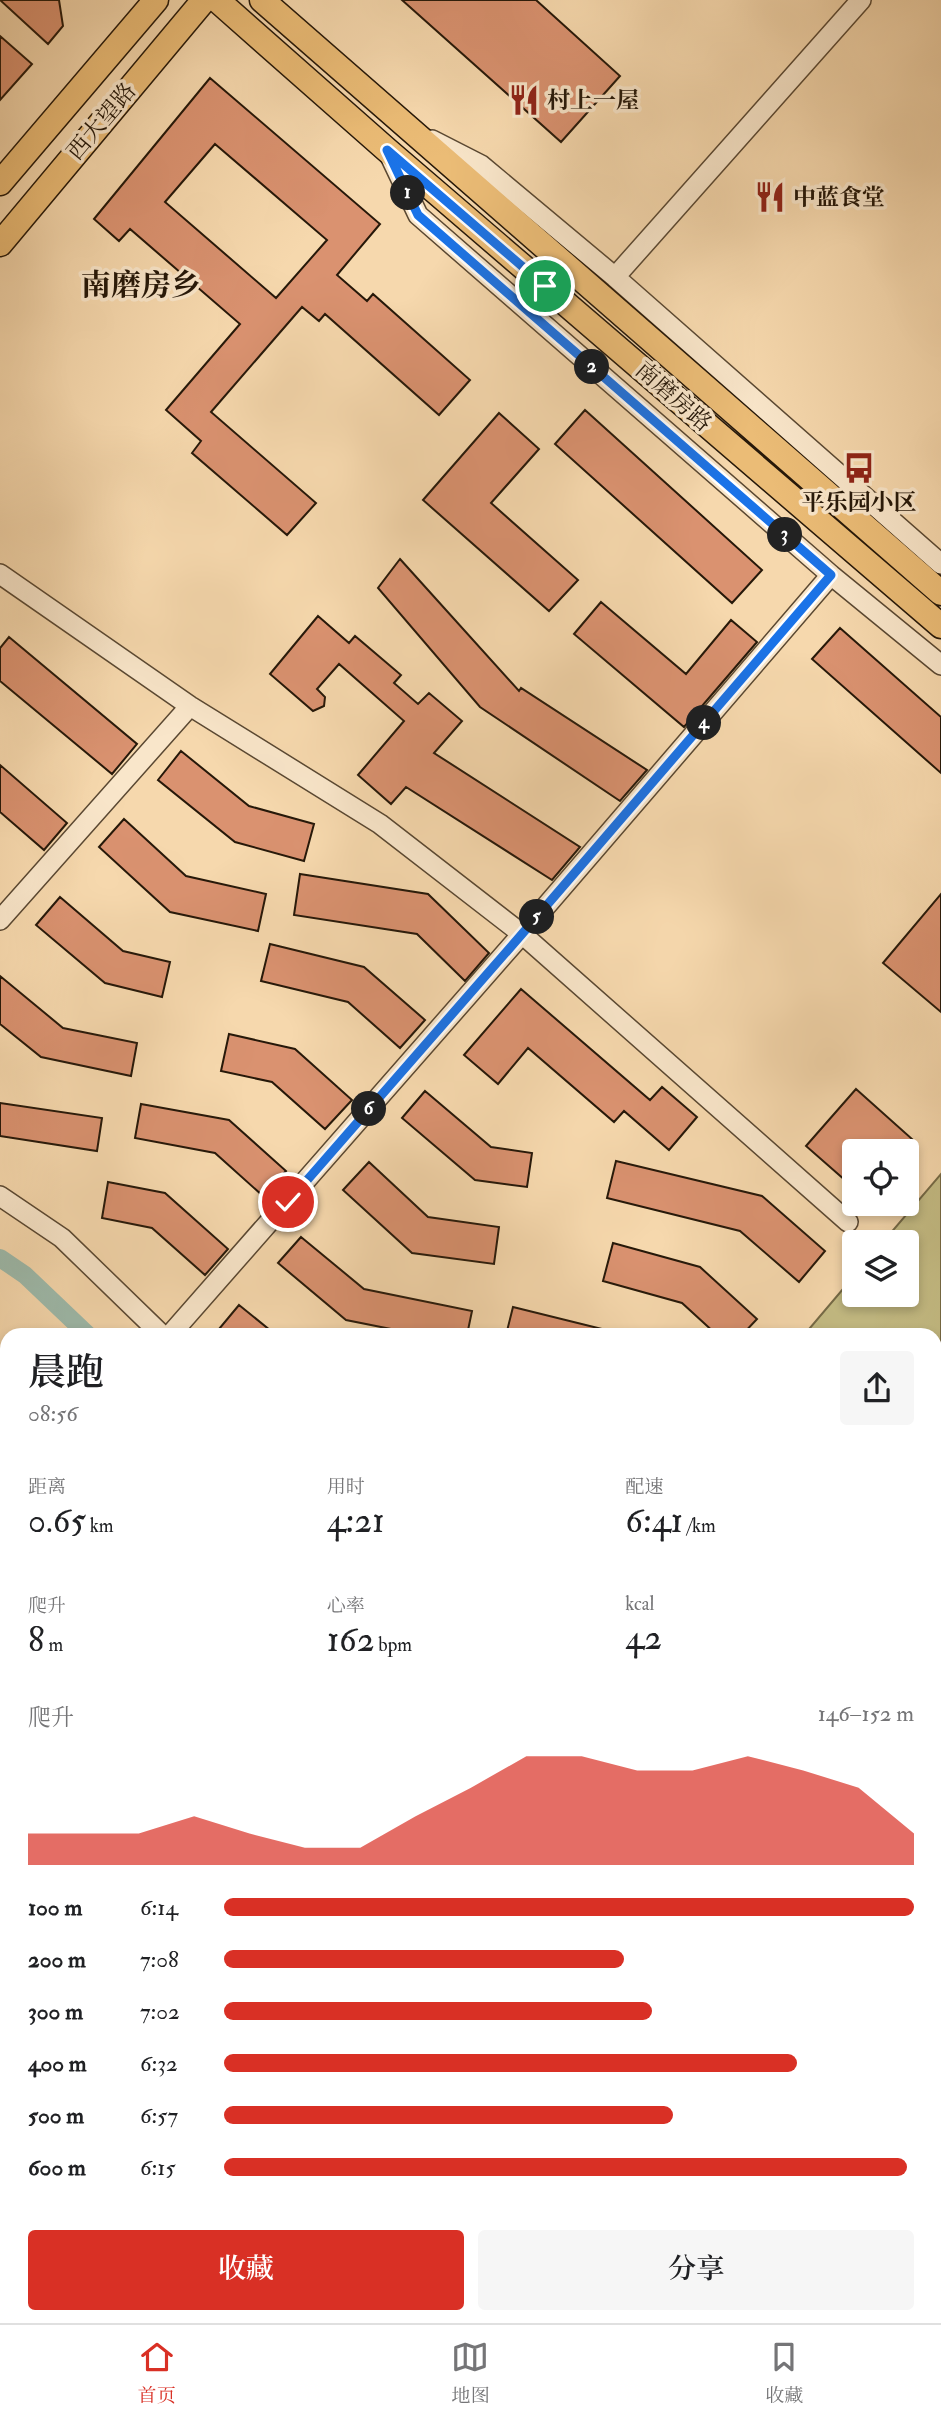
<!DOCTYPE html>
<html lang="zh">
<head>
<meta charset="utf-8">
<style>
	:root { --surface:#fff; --page:#f6f6f6; --text:#202124; --muted:#757577; --line:#e0e0e0; --accent:#d93025 }
	body { margin:0; font-family:"IM FELL Double Pica","Noto Serif SC",serif; background:var(--page); color:var(--text); height:100vh; display:flex; flex-direction:column; font-size:26px; white-space:nowrap }
	* { box-sizing:border-box; margin:0 }
	p { font-size:23px; color:var(--muted) }
	.icon { flex:none; width:38px; height:38px; fill:none; stroke:currentColor; stroke-width:2; stroke-linecap:round; stroke-linejoin:round }
	.map { position:relative; flex:1; overflow:hidden }
	.details { position:absolute; left:0px; top:1328px; width:942px; height:996px; display:flex; flex-direction:column; background:var(--surface); border-radius:21px 21px 0 0; box-shadow:0 4px 10px #0003 }
	.details>* { flex:none }
	.fabs { position:absolute; left:842px; top:1139px; display:grid; gap:14px }
	.fabs a { display:grid; place-items:center; width:77px; height:77px; border-radius:7px; background:var(--surface); box-shadow:0 4px 10px #0003; font-size:35px }
	.pin { position:absolute; display:grid; place-items:center; width:60px; height:60px; color:#fff; margin:-30px; border:4px solid #fff; border-radius:50%; box-shadow:0 2px 7px #0007 }
	.km { position:absolute; width:35px; height:35px; margin:-18px; border-radius:50%; background:#222; color:#fff; font-size:19px; line-height:35px; text-align:center }
	.round { display:grid; place-items:center; flex:none; width:74px; height:74px; border-radius:7px; background:var(--page) }
	.overview { display:flex; align-items:center; justify-content:space-between; height:119px; padding:0 28px }
	h1 { font-size:38px; font-weight:600; line-height:52px }
	.metrics { display:grid; grid-template-columns:repeat(3,1fr); gap:10px; height:119px; padding:7px 28px }
	.metrics div { display:grid; align-content:center }
	.metrics b { font-size:35px; font-weight:600 }
	.metrics small { font-size:19px; font-weight:400 }
	.metrics p { font-size:19px }
	.chart { height:196px; padding:14px 28px }
	.chart p { display:flex; justify-content:space-between }
	.chart svg { width:100%; height:126px; margin-top:7px; fill:var(--accent); opacity:.7 }
	.primary-button { display:flex; gap:14px; margin-top:auto; padding:14px 28px }
	.primary-button a { flex:1; height:80px; border-radius:7px; background:var(--accent); color:#fff; font-size:28px; font-weight:600; line-height:80px; text-align:center }
	.primary-button a+a { background:var(--page); color:var(--text) }
	ul { padding:0 28px; list-style:none; font-size:23px }
	li { display:grid; grid-template-columns:112px 84px 1fr; align-items:center; height:52px }
	li i { height:18px; border-radius:9px; background:var(--accent) }
	.tabs { display:flex; justify-content:space-around; align-items:center; height:98px; border-top:2px solid var(--line); background:var(--surface); font-size:19px; color:var(--muted) }
	.tabs a { display:grid; justify-items:center; gap:4px }
	.tabs .active { color:var(--accent) }
	.map>svg:first-child { display:block }
	.green { fill:#c4bc84; stroke:#756a46; stroke-width:2 }
	.lines { fill:none; stroke-linecap:round; stroke-linejoin:round }
	.canal { stroke:#9dbaab; stroke-width:18 }
	.building { fill:#da9270; stroke:#261809; stroke-width:2; fill-rule:evenodd }
	.minor-casing { stroke:#5a4832; stroke-width:22 }
	.major-casing { stroke:#261809; stroke-width:27 }
	.minor { stroke:#f9e6ca; stroke-width:19 }
	.major { stroke:#ebbc76; stroke-width:24 }
	.route-casing { stroke:#fff; stroke-width:14 }
	.route { stroke:#1a73e8; stroke-width:9 }
	.labels { text-anchor:middle; stroke-width:7; stroke-linejoin:round; paint-order:stroke }
	.poi-label { font-size:23px; font-weight:bold; fill:#261809; stroke:#f9e6ca; text-anchor:start }
	.street-label { font-size:23px; fill:#261809; stroke:#f9e6ca }
	.district-label { font-size:30px; font-weight:bold; fill:#261809; stroke:#f9e6ca }
</style>
</head>
<body>
<div class="map">
<svg width="941" height="2323" viewBox="0 0 941 2323">
	<rect width="100%" height="100%" fill="#f6d8ad"/>
	<filter id="stains"><feTurbulence type="fractalNoise" baseFrequency=".00286" numOctaves="4"/><feColorMatrix values="0 0 0 0 .2 0 0 0 0 .09 0 0 0 0 .02 0 0 0 .5 -.17"/></filter>
	<radialGradient id="worn" r=".72"><stop offset=".6" stop-color="#630" stop-opacity="0"/><stop offset="1" stop-color="#630" stop-opacity=".3"/></radialGradient>
	<path class="green" d="M941 1174V1392L939 1390 935 1395 934 1335H804L854 1276V1295H906V1242H883Z
		M935 1614H941V1820L935 1828Z
		M0 2223 7 2229V2313L0 2321Z"/>
	<g class="lines">
		<path class="canal" d="M0 1258 25 1275 88 1335
			M857 2323V2317"/>
	</g>
	<path class="building" d="M0 0H59L63 26 48 44Z
		M402 0H536L620 76 561 142Z
		M0 36 32 64 0 100Z
		M210 78 380 224 337 275 367 301 373 294 470 380 439 415 325 314 319 321 302 307 211 412 316 503 287 535 192 453 201 441 166 410 240 324 130 229 119 241 94 219ZM215 144 327 240 276 298 165 202Z
		M585 410 762 570 732 603 555 444Z
		M499 413 539 449 491 503 578 580 549 611 423 500Z
		M400 559 519 691 521 688 647 770 620 801 480 707 378 588Z
		M601 602 686 674 731 620 757 642 684 727 574 634Z
		M318 616 349 643 355 636 401 675 394 683 418 704 429 693 462 721 434 753 580 847 552 880 406 787 391 804 358 775 404 721 339 664 317 689 325 697 324 706 313 711 270 674Z
		M840 628 941 717V773L812 659Z
		M9 637 137 744 112 774 0 681V648Z
		M181 751 249 806 314 824 304 861 235 842 158 780Z
		M0 765 67 823 44 850 0 812Z
		M124 819 186 876 266 894 258 931 170 912 99 847Z
		M300 874 428 894 489 953 465 981 417 934 294 915Z
		M941 894V1012L883 963Z
		M60 897 123 951 170 962 162 997 105 983 36 925Z
		M270 944 364 967 425 1020 400 1048 348 1002 261 981Z
		M0 976 63 1028 137 1043 131 1076 41 1057 0 1024Z
		M521 989 650 1100 662 1087 697 1117 669 1150 624 1111 614 1122 528 1048 498 1084 464 1055Z
		M229 1034 295 1049 352 1100 325 1129 272 1082 221 1071Z
		M856 1089 912 1139 901 1152H854V1188L806 1146Z
		M425 1091 491 1147 532 1153 527 1187 475 1180 402 1118Z
		M0 1103 102 1118 97 1151 0 1136Z
		M141 1104 229 1120 286 1171 263 1196 215 1153 135 1138Z
		M616 1161 762 1196 825 1251 799 1282 740 1231 607 1198Z
		M369 1162 428 1217 499 1227 494 1264 412 1253 343 1190Z
		M108 1182 165 1193 228 1249 205 1275 152 1228 102 1218Z
		M301 1237 364 1289 472 1311 467 1335H421L346 1320 278 1263Z
		M613 1243 700 1267 757 1319 742 1335H717L682 1303 603 1281Z
		M239 1305 276 1335H214Z
		M513 1307 606 1330 605 1335H506Z"/>
	<g class="lines">
		<defs>
			<path id="minor" d="M432 140 481 165 615 277 941 564
				M390 156 418 215 831 575 941 665
				M615 277 861 0
				M0 574 190 706 380 824 522 934 848 1222
				M0 920 190 706
				M0 1196 62 1238 162 1335
				M170 1335 522 934 831 575
				M0 1666 7 1672
				M0 1748 7 1740
				M0 1837 7 1843
				M934 1859 941 1851
				M0 1931 7 1923
				M0 2046 7 2038
				M0 2208 7 2215
				M119 2317 126 2323
				M23 2323 28 2317
				M145 2323 146 2317"/>
			<path id="major" d="M217 0 387 150 941 626
				M262 0 941 593
				M0 183 156 0
				M0 244 204 0"/>
		</defs>
		<use href="#minor" class="minor-casing"/>
		<use href="#major" class="major-casing"/>
		<use href="#minor" class="minor"/>
		<use href="#major" class="major"/>
	</g>
	<g class="lines">
		<defs>
			<path id="route" d="M288 1202 522 934 831 575 418 215 387 150 545 286"/>
		</defs>
		<use href="#route" class="route-casing"/>
		<use href="#route" class="route"/>
	</g>
	<defs>
		<symbol id="restaurant-bare" viewBox="-9 -9 18 18"><path d="M-5-6h1v4h1v-4h1v4h1v-4h1v5L-1.5 .5V6h-2V.5L-5-1ZM5-6V6H3V1.5H1.5Q1.5-4 5-6Z" fill="#8f2418" stroke="#f9e6ca" stroke-width="2.5" paint-order="stroke"/></symbol>
		<symbol id="bus-bare" viewBox="-9 -9 18 18"><path d="M-5-6H5V4H4V6H2V4H-2V6H-4V4H-5ZM-3.5-4V0h7V-4ZM-3.5 1.2v1.5H-2V1.2ZM2 1.2v1.5H3.5V1.2Z" fill="#8f2418" stroke="#f9e6ca" stroke-width="2.5" paint-order="stroke"/></symbol>
	</defs>
	<g fill-rule="evenodd">
		<use href="#restaurant-bare" x="502" y="78" width="44" height="44"/>
		<use href="#restaurant-bare" x="748" y="175" width="44" height="44"/>
		<use href="#bus-bare" x="837" y="446" width="44" height="44"/>
	</g>
	<g class="labels">
		<g class="poi-label">
			<text x="547" y="108">村上一屋</text>
			<text x="793" y="205">中蓝食堂</text>
			<text x="859" y="510" text-anchor="middle">平乐园小区</text>
		</g>
		<g class="street-label">
			<text transform="translate(101 121) rotate(-50)" y="8">西大望路</text>
			<text transform="translate(674 396) rotate(41)" y="8">南磨房路</text>
		</g>
		<g class="district-label">
			<text x="141" y="295">南磨房乡</text>
		</g>
	</g>
	<rect width="100%" height="100%" filter="url(#stains)"/>
	<rect width="100%" height="100%" fill="url(#worn)"/>
</svg>
<div class="fabs">
<a><svg class="icon" aria-label="locate" viewBox="0 0 24 24"><circle cx="12" cy="12" r="6"/><path d="M12 2v4M12 18v4M2 12h4M18 12h4"/></svg></a>
<a><svg class="icon" aria-label="layers" viewBox="0 0 24 24"><path d="M12 4l9 5-9 5-9-5zM3 14l9 5 9-5"/></svg></a>
</div>
<div class="pin" style="left:545px;top:286px;background:#1e9e55"><svg class="icon" aria-label="arrive" viewBox="0 0 24 24"><path d="M6 21V4h12l-3 4 3 4H6"/></svg></div>
<div class="pin" style="left:288px;top:1202px;background:#d93025"><svg class="icon" aria-label="check" viewBox="0 0 24 24"><path d="M5 12l5 5 9-10"/></svg></div>
<b class="km" style="left:408px;top:193px">1</b>
<b class="km" style="left:592px;top:367px">2</b>
<b class="km" style="left:785px;top:535px">3</b>
<b class="km" style="left:704px;top:723px">4</b>
<b class="km" style="left:537px;top:917px">5</b>
<b class="km" style="left:369px;top:1109px">6</b>
<section class="details">
<div class="overview"><div><h1>晨跑</h1><p>08:56</p></div><a class="round"><svg class="icon" aria-label="share" viewBox="0 0 24 24"><path d="M12 15V3M7 8l5-5 5 5M5 13v7h14v-7"/></svg></a></div>
<div class="metrics">
<div><p>距离</p><b>0.65<small> km</small></b></div>
<div><p>用时</p><b>4:21</b></div>
<div><p>配速</p><b>6:41<small> /km</small></b></div>
</div>
<div class="metrics">
<div><p>爬升</p><b>8<small> m</small></b></div>
<div><p>心率</p><b>162<small> bpm</small></b></div>
<div><p>kcal</p><b>42</b></div>
</div>
<div class="chart"><p><span>爬升</span>146–152 m</p>
<svg viewBox="0 0 160 44" preserveAspectRatio="none"><path d="M0 44V33L10 33L20 33L30 27L40 33L50 38L60 38L70 27L80 17L90 6L100 6L110 11L120 11L130 6L140 11L150 17L160 33V44z"/></svg>
</div>
<ul>
<li><b>100 m</b>6:14<i style="width:100%"></i></li>
<li><b>200 m</b>7:08<i style="width:58%"></i></li>
<li><b>300 m</b>7:02<i style="width:62%"></i></li>
<li><b>400 m</b>6:32<i style="width:83%"></i></li>
<li><b>500 m</b>6:57<i style="width:65%"></i></li>
<li><b>600 m</b>6:15<i style="width:99%"></i></li>
</ul>
<div class="primary-button"><a>收藏</a><a>分享</a></div>
</section>
</div>
<nav class="tabs">
<a class="active"><svg class="icon" aria-label="home" viewBox="0 0 24 24"><path d="M3 11l9-7 9 7M6 9v11h12V9"/></svg>首页</a>
<a><svg class="icon" aria-label="map" viewBox="0 0 24 24"><path d="M3 6l6-2 6 2 6-2v14l-6 2-6-2-6 2zM9 4v14M15 6v14"/></svg>地图</a>
<a><svg class="icon" aria-label="saved" viewBox="0 0 24 24"><path d="M7 4h10v16l-5-4-5 4z"/></svg>收藏</a>
</nav>
</body>
</html>
